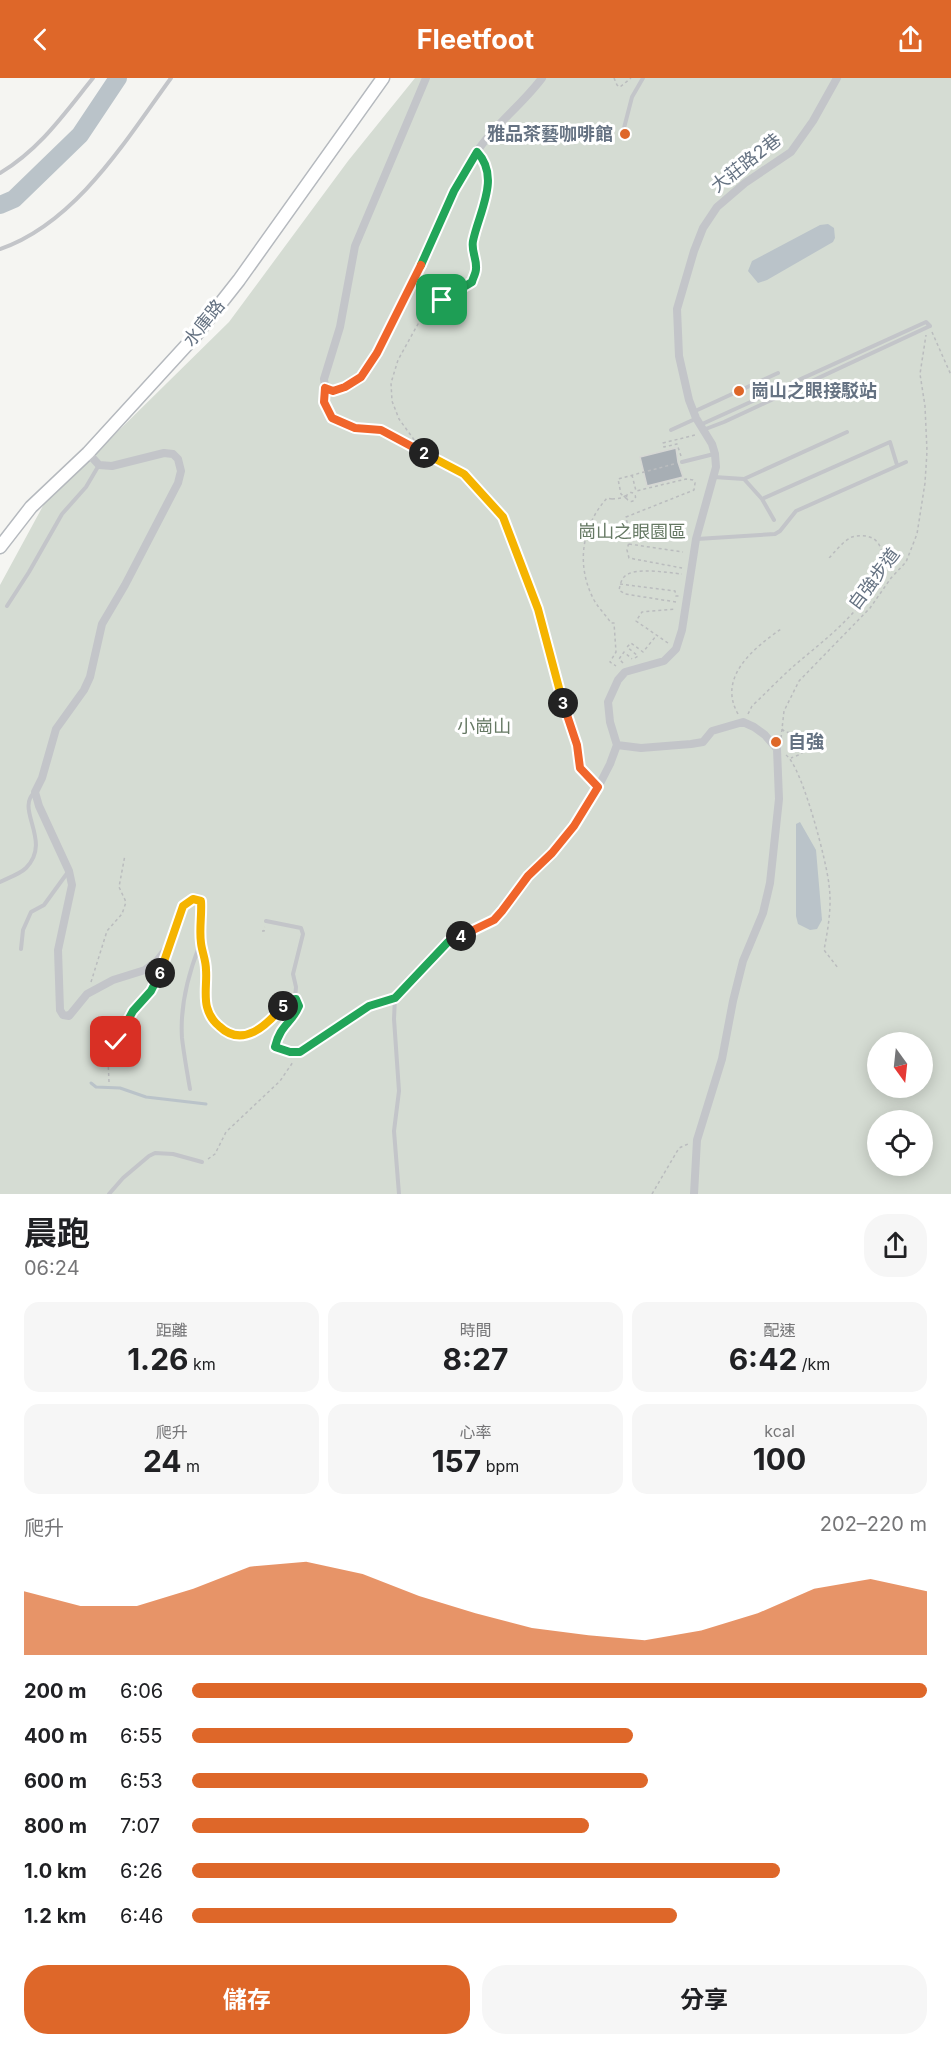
<!DOCTYPE html>
<html lang="zh-TW">
<head>
<meta charset="utf-8">
<style>
	:root { --surface:#fff; --page:#f6f6f6; --text:#202124; --muted:#757577; --accent:#de6729 }
	body { margin:0; font-family:Inter,"Noto Sans TC",sans-serif; background:var(--page); color:var(--text); height:100vh; display:flex; flex-direction:column; font-size:22px; white-space:nowrap }
	* { box-sizing:border-box; margin:0 }
	p { font-size:20px; color:var(--muted) }
	.icon { flex:none; width:33px; height:33px; fill:none; stroke:currentColor; stroke-width:2; stroke-linecap:round; stroke-linejoin:round }
	.map { position:relative; height:1116px; overflow:hidden }
	.side { display:flex; flex-direction:column; background:var(--surface); flex:1 }
	.side>* { flex:none }
	.needle { width:39px; rotate:165deg }
	.controls { position:absolute; left:867px; top:954px; display:grid; gap:12px }
	.controls a { display:grid; place-items:center; width:66px; height:66px; border-radius:50%; background:var(--surface); box-shadow:0 3px 15px #0003; font-size:30px }
	.pin { position:absolute; display:grid; place-items:center; width:51px; height:51px; color:#fff; margin:-26px; border-radius:12px; box-shadow:0 3px 9px #0006 }
	.km { position:absolute; width:30px; height:30px; margin:-15px; border-radius:50%; background:#222; color:#fff; font-size:16px; line-height:30px; text-align:center }
	.round { display:grid; place-items:center; flex:none; width:63px; height:63px; border-radius:24px; background:var(--page) }
	.headline { display:flex; align-items:center; justify-content:space-between; height:102px; padding:0 24px }
	h1 { font-size:33px; font-weight:700; line-height:45px }
	.figures { display:grid; grid-template-columns:repeat(3,1fr); gap:9px; height:102px; padding:6px 24px }
	.figures div { display:grid; align-content:center; border-radius:15px; background:var(--page); text-align:center }
	.figures b { font-size:30px; font-weight:700 }
	.figures small { font-size:16px; font-weight:400 }
	.figures p { font-size:16px }
	.chart { height:168px; padding:12px 24px }
	.chart p { display:flex; justify-content:space-between }
	.chart svg { width:100%; height:108px; margin-top:6px; fill:var(--accent); opacity:.7 }
	.button { display:flex; gap:12px; margin-top:auto; padding:12px 24px }
	.button a { flex:1; height:69px; border-radius:24px; background:var(--accent); color:#fff; font-size:24px; font-weight:700; line-height:69px; text-align:center }
	.button a+a { background:var(--page); color:var(--text) }
	ul { padding:0 24px; list-style:none; font-size:20px }
	li { display:grid; grid-template-columns:96px 72px 1fr; align-items:center; height:45px }
	li i { height:15px; border-radius:8px; background:var(--accent) }
	header { display:flex; justify-content:space-between; align-items:center; height:78px; padding:0 24px; background:var(--accent); color:#fff; font-size:27px; font-weight:700 }
	.map>svg:first-child { display:block }
	.green { fill:#d5dcd3; fill-rule:evenodd }
	.water { fill:#bac3c9 }
	.lines { fill:none; stroke-linecap:round; stroke-linejoin:round }
	.stream { stroke:#bac3c9; stroke-width:3 }
	.river { stroke:#bac3c9; stroke-width:18 }
	.building { fill:#a7aeb4; stroke:#d6d7d4; stroke-width:1.5 }
	.secondary-casing { stroke:#b5b9be; stroke-width:15 }
	.path { stroke:#babcbe; stroke-width:1.5; stroke-dasharray:3 3; stroke-linecap:butt }
	.lane { stroke:#c3c5c9; stroke-width:4 }
	.street { stroke:#c3c5c9; stroke-width:8 }
	.secondary { stroke:#fff; stroke-width:12 }
	.path-bridge { stroke:#babcbe; stroke-width:1.5; stroke-dasharray:3 3; stroke-linecap:butt }
	.split-1-casing { stroke:#fff; stroke-width:12 }
	.split-2-casing { stroke:#fff; stroke-width:12 }
	.split-3-casing { stroke:#fff; stroke-width:12 }
	.split-4-casing { stroke:#fff; stroke-width:12 }
	.split-5-casing { stroke:#fff; stroke-width:12 }
	.split-6-casing { stroke:#fff; stroke-width:12 }
	.split-7-casing { stroke:#fff; stroke-width:12 }
	.split-1 { stroke:#22a559; stroke-width:8 }
	.split-2 { stroke:#f0652b; stroke-width:8 }
	.split-3 { stroke:#f5b400; stroke-width:8 }
	.split-4 { stroke:#f0652b; stroke-width:8 }
	.split-5 { stroke:#22a559; stroke-width:8 }
	.split-6 { stroke:#f5b400; stroke-width:8 }
	.split-7 { stroke:#22a559; stroke-width:8 }
	.poi-dot { fill:#de6729; stroke:#fff; stroke-width:2 }
	.labels { text-anchor:middle; stroke-width:6; stroke-linejoin:round; paint-order:stroke }
	.poi-label { font-size:18px; font-weight:bold; fill:#657282; stroke:#fff; text-anchor:start }
	.street-label { font-size:18px; fill:#657282; stroke:#fff }
	.park-label { font-size:18px; fill:#667964; stroke:#fff }
</style>
</head>
<body>
<header><svg class="icon" aria-label="back" viewBox="0 0 24 24"><path d="M15 5l-7 7 7 7"/></svg>Fleetfoot<svg class="icon" aria-label="share" viewBox="0 0 24 24"><path d="M12 15V3M7 8l5-5 5 5M5 13v7h14v-7"/></svg></header>
<div class="map">
<svg width="951" height="1116" viewBox="0 0 951 1116">
	<rect width="100%" height="100%" fill="#f5f5f2"/>
	<path class="green" d="M415 0H951V1116H0V507L44 426 229 244 348 83ZM878 964H922V1010H878ZM878 1042H922V1088H878Z"/>
	<path class="water" d="M828 146 834 150 835 160 833 164 767 202 758 205 748 193 752 183 820 147Z
		M800 744 816 772 822 842 817 851 810 852 798 846 796 838V746Z"/>
	<g class="lines">
		<path class="stream" d="M91 1005 96 1009 120 1010 146 1019 206 1026"/>
		<path class="river" d="M0 127 14 121 80 57 118 0"/>
	</g>
	<path class="building" d="M676 370 678 384 683 399 647 408 640 379Z"/>
	<g class="lines">
		<defs>
			<path id="secondary" d="M0 469 31 429 88 375 195 258 239 202 383 0"/>
		</defs>
		<use href="#secondary" class="secondary-casing"/>
		<path class="path" d="M614 0 617 7 620 9 631 0
			M932 254 951 297
			M324 319V324L332 340 355 350 381 352 464 396 503 439 538 531 563 624 577 667 580 690 591 702
			M440 377 415 363 399 341 392 323 391 305 398 282 423 237 442 222 472 204C473 200 476 195 476 191 477 182 471 173 473 163 479 137 497 108 484 81
			M681 378 677 366 664 369 663 365 695 357
			M632 397 636 413 686 401 693 402 695 405 694 412 626 439 630 460 627 472 629 480 682 490
			M626.5 419a4.5 4.5 0 1 1 9 0a4.5 4.5 0 1 1-9 0Z
			M612 421 607 420C581 449 576 488 594 522 599 531 606 537 611 545H614L616 574 610 584 616 588
			M627 421 621 416 618 401 674 386
			M629 466 683 474
			M620 506 675 513 676 518H679
			M676 524 625 516 619 512C620 508 621 502 624 499 634 488 669 495 682 496
			M668 565 636 543 642 534 675 531
			M635 580 638 578 627 569 631 565 643 574 656 558
			M623 585 619 581 624 574 632 581
			M738 636C717 599 754 570 781 551
			M748 636 752 628C767 614 781 599 796 586 821 565 846 546 866 519 877 505 892 475 874 461 868 457 859 457 852 459 843 463 835 474 828 481
			M782 651 785 654 802 656 808 669 801 676 791 680
			M781 660 784 633 799 603 870 530 891 500 906 484 917 456 925 405 927 373 925 328 920 296 926 257
			M786 677C802 688 827 785 829 807 832 829 828 851 824 872L838 890
			M262 853H264L265 849
			M91 904 107 853 122 836 126 824 119 809 125 777
			M109 1004 108 981 116 964 133 933 151 913 161 893
			M208 1081 215 1076 226 1054 280 1003 293 984
			M652 1116 679 1070 688 1066"/>
		<path class="lane" d="M624 50 632 19 643 0
			M0 95C40 71 64 36 93 0
			M0 171C76 145 126 62 171 0
			M693 334 778 295
			M700 347 926 244 930 248
			M671 352 695 341
			M703 352 724 344 930 248
			M682 384 714 376
			M714 399 744 401 762 421 774 442
			M744 401 847 354
			M762 421 890 364 897 387
			M697 461 775 456 780 453 796 433 906 384
			M7 528 29 494 62 436 86 409 99 387
			M0 804C8 800 20 796 26 790 53 763 14 731 35 714
			M266 843 301 850 303 856 293 896 296 909 295 920
			M21 871 23 852 31 834 44 827 68 794
			M395 920 394 941 399 1013 394 1053 399 1116
			M190 1011C187 994 184 977 182 960 180 930 188 897 199 869
			M109 1116 123 1100 149 1078 155 1075 173 1076 202 1084"/>
		<path class="street" d="M426 0 355 168 340 249 324 301 325 310C337 314 353 308 362 298 376 283 383 261 392 242 402 222 414 202 424 182 441 146 455 109 476 75 494 47 522 27 542 0
			M88 375 99 387 112 388 164 375 173 376 178 381 181 393 178 405 125 507 102 546 90 599 84 612 56 651 42 700 35 714 39 728 69 793 72 807 58 872 60 932 63 937 69 938 87 916 113 902 145 892 157 883 168 869 183 828 193 821 201 823C202 837 199 851 201 865 201 872 205 880 206 887 210 911 199 940 226 954 234 958 240 959 248 957 269 950 277 924 295 921L299 928 296 936 283 949 275 969 290 974H300L369 928 395 920 448 864 493 841 502 833 528 798 552 775 574 748 592 721 610 686 617 667 610 644 608 624 618 602 625 594 664 583 676 571 682 552 696 461 716 389 715 376 712 366 696 340 689 322 679 278 677 231 694 173 703 150 717 129 745 105 791 74 813 43 837 0
			M617 667 641 670 691 666 703 664 712 653 743 644 754 649 765 657 777 671 779 721 770 805 763 835 743 883 733 923 722 981 697 1062 694 1116"/>
		<use href="#secondary" class="secondary"/>
		<path class="path-bridge" d="M612 421 622 420 628 416"/>
	</g>
	<g class="lines">
		<defs>
			<path id="split-1" d="M421 187 454 113 477 74C501 99 479 134 473 163 471 173 477 181 476 191 476 195 473 200 472 204L442 222"/>
			<path id="split-2" d="M421 187 377 275 361 299 345 309 333 313 325 310 324 324 332 340 355 350 381 352 424 375"/>
			<path id="split-3" d="M424 375 464 396 503 439 538 531 563 625"/>
			<path id="split-4" d="M461 858 494 842 502 833 528 798 552 775 574 748 598 709 580 690 577 667 563 625"/>
			<path id="split-5" d="M283 928 290 922 296 921 299 928C292 945 280 947 275 969L290 974H300L369 928 395 920 448 864 461 858"/>
			<path id="split-6" d="M160 895 183 828 193 821 201 823C202 837 199 851 201 865 202 874 206 882 206 892 207 903 204 918 207 929 209 937 213 943 219 948 243 971 267 947 283 928"/>
			<path id="split-7" d="M116 964 133 933 151 913 160 895"/>
		</defs>
		<use href="#split-1" class="split-1-casing"/>
		<use href="#split-2" class="split-2-casing"/>
		<use href="#split-3" class="split-3-casing"/>
		<use href="#split-4" class="split-4-casing"/>
		<use href="#split-5" class="split-5-casing"/>
		<use href="#split-6" class="split-6-casing"/>
		<use href="#split-7" class="split-7-casing"/>
		<use href="#split-1" class="split-1"/>
		<use href="#split-2" class="split-2"/>
		<use href="#split-3" class="split-3"/>
		<use href="#split-4" class="split-4"/>
		<use href="#split-5" class="split-5"/>
		<use href="#split-6" class="split-6"/>
		<use href="#split-7" class="split-7"/>
	</g>
	<g class="poi-dot">
		<circle cx="625" cy="56" r="6"/>
		<circle cx="739" cy="313" r="6"/>
		<circle cx="776" cy="664" r="6"/>
	</g>
	<g class="labels">
		<g class="poi-label">
			<text x="613" y="62" text-anchor="end">雅品茶藝咖啡館</text>
			<text x="751" y="319">崗山之眼接駁站</text>
			<text x="788" y="670">自強</text>
		</g>
		<g class="street-label">
			<text transform="translate(746 85) rotate(-38)" y="6">大莊路2巷</text>
			<text transform="translate(204 245) rotate(-51)" y="6">水庫路</text>
			<text transform="translate(874 501) rotate(-53)" y="6">自強步道</text>
		</g>
		<g class="park-label">
			<text x="632" y="460">崗山之眼園區</text>
			<text x="484" y="655">小崗山</text>
		</g>
	</g>
</svg>
<div class="controls">
<a><svg class="needle" viewBox="-14 -14 28 28"><path d="M0-13l5 13h-10z" fill="#e53935"/><path d="M0 13l5-13h-10z" fill="#757577"/></svg></a>
<a><svg class="icon" aria-label="locate" viewBox="0 0 24 24"><circle cx="12" cy="12" r="6"/><path d="M12 2v4M12 18v4M2 12h4M18 12h4"/></svg></a>
</div>
<div class="pin" style="left:442px;top:222px;background:#1e9e55"><svg class="icon" aria-label="arrive" viewBox="0 0 24 24"><path d="M6 21V4h12l-3 4 3 4H6"/></svg></div>
<div class="pin" style="left:116px;top:964px;background:#d93025"><svg class="icon" aria-label="check" viewBox="0 0 24 24"><path d="M5 12l5 5 9-10"/></svg></div>
<b class="km" style="left:424px;top:375px">2</b>
<b class="km" style="left:563px;top:625px">3</b>
<b class="km" style="left:461px;top:858px">4</b>
<b class="km" style="left:283px;top:928px">5</b>
<b class="km" style="left:160px;top:895px">6</b>
</div>
<section class="side">
<div class="headline"><div><h1>晨跑</h1><p>06:24</p></div><a class="round"><svg class="icon" aria-label="share" viewBox="0 0 24 24"><path d="M12 15V3M7 8l5-5 5 5M5 13v7h14v-7"/></svg></a></div>
<div class="figures">
<div><p>距離</p><b>1.26<small> km</small></b></div>
<div><p>時間</p><b>8:27</b></div>
<div><p>配速</p><b>6:42<small> /km</small></b></div>
</div>
<div class="figures">
<div><p>爬升</p><b>24<small> m</small></b></div>
<div><p>心率</p><b>157<small> bpm</small></b></div>
<div><p>kcal</p><b>100</b></div>
</div>
<div class="chart"><p><span>爬升</span>202–220 m</p>
<svg viewBox="0 0 160 44" preserveAspectRatio="none"><path d="M0 44V18L10 24L20 24L30 17L40 8L50 6L60 11L70 20L80 27L90 33L100 36L110 38L120 34L130 27L140 17L150 13L160 18V44z"/></svg>
</div>
<ul>
<li><b>200 m</b>6:06<i style="width:100%"></i></li>
<li><b>400 m</b>6:55<i style="width:60%"></i></li>
<li><b>600 m</b>6:53<i style="width:62%"></i></li>
<li><b>800 m</b>7:07<i style="width:54%"></i></li>
<li><b>1.0 km</b>6:26<i style="width:80%"></i></li>
<li><b>1.2 km</b>6:46<i style="width:66%"></i></li>
</ul>
<div class="button"><a>儲存</a><a>分享</a></div>
</section>
</body>
</html>
